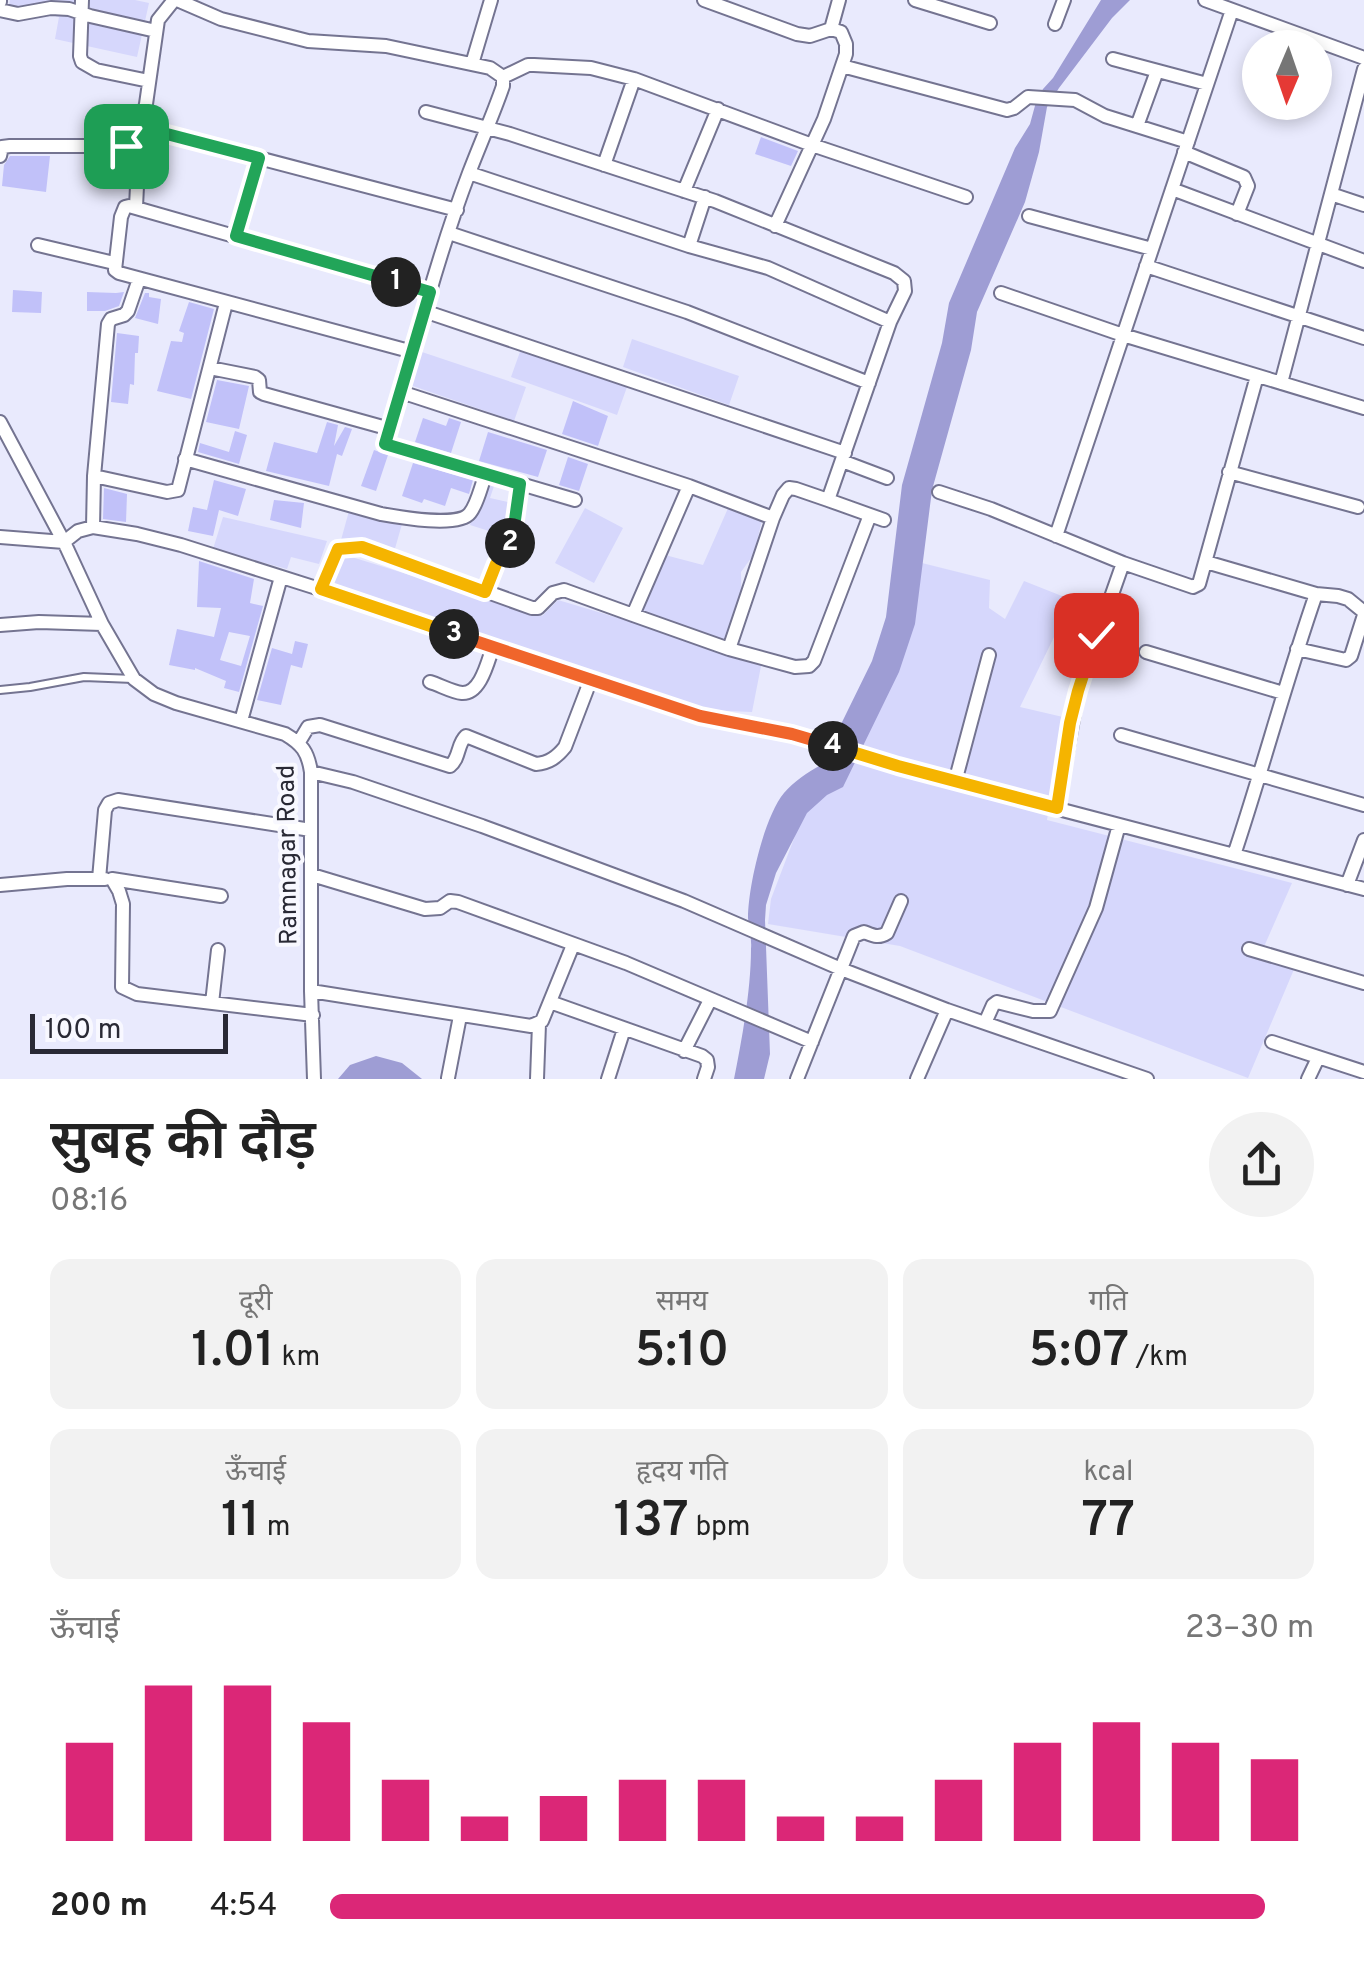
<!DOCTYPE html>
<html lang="hi">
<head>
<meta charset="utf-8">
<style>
	:root { --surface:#fff; --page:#f2f2f2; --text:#222; --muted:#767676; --accent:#db2777 }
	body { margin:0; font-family:Overpass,"Noto Sans Devanagari",sans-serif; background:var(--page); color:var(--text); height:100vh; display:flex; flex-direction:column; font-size:38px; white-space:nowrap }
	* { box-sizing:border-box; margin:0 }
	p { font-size:32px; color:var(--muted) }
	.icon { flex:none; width:55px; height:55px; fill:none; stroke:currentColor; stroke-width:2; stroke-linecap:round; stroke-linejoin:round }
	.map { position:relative; height:1079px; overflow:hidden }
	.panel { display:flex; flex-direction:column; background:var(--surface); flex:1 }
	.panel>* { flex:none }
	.needle { width:65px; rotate:182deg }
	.buttons { position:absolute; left:1242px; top:30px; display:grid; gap:20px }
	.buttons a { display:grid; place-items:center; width:90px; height:90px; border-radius:50%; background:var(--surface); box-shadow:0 5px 15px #0003; font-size:50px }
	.scale { position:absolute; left:30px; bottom:25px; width:198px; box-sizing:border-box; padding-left:10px; border:5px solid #292935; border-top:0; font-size:28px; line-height:35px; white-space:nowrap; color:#292935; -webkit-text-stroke:8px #f8f8ff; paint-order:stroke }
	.pin { position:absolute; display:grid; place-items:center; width:85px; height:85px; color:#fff; margin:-42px; border-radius:20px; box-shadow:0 5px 15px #0006 }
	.km { position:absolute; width:50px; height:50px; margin:-25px; border-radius:50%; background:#222; color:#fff; font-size:28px; line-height:50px; text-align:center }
	.round { display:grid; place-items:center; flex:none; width:105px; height:105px; border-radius:52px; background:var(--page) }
	.overview { display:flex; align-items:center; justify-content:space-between; height:170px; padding:0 50px }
	h1 { font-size:55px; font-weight:600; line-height:75px }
	.figures { display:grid; grid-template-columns:repeat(3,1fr); gap:15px; height:170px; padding:10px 50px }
	.figures div { display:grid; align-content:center; border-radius:20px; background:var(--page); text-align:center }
	.figures b { font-size:50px; font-weight:600 }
	.figures small { font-size:28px; font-weight:400 }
	.figures p { font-size:28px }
	.chart { height:280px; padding:20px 50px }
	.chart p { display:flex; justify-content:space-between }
	.chart svg { width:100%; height:180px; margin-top:10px; stroke:var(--accent); stroke-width:6 }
	ul { padding:0 50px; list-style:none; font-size:32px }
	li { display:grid; grid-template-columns:160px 120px 1fr; align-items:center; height:75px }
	li i { height:25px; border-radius:12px; background:var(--accent) }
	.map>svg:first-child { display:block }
	.green { fill:#d6d7fc }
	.water { fill:#9e9dd4 }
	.building { fill:#c1c1f9; fill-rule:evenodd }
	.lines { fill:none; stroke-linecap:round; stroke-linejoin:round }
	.service-casing { stroke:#747491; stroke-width:10 }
	.minor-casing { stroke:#747491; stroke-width:16 }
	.service { stroke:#fff; stroke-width:6 }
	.minor { stroke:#fff; stroke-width:12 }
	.split-1-casing { stroke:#fff; stroke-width:20 }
	.split-2-casing { stroke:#fff; stroke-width:20 }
	.split-3-casing { stroke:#fff; stroke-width:20 }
	.split-4-casing { stroke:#fff; stroke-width:20 }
	.split-5-casing { stroke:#fff; stroke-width:20 }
	.split-1 { stroke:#22a559; stroke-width:12 }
	.split-2 { stroke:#22a559; stroke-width:12 }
	.split-3 { stroke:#f5b400; stroke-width:12 }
	.split-4 { stroke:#f0652b; stroke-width:12 }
	.split-5 { stroke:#f5b400; stroke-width:12 }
	.labels { text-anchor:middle; stroke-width:8; stroke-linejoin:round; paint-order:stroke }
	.street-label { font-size:25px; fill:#292935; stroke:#f8f8ff }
</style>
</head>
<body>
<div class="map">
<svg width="1364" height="1079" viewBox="0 0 1364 1079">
	<rect width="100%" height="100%" fill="#e9eafd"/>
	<path class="green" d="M10 0H135L149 3 137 57 55 39 59 17 9 6Z
		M632 339 739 376 729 405 623 367Z
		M521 349 627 387 617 415 511 377Z
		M422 352 526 387 514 421 410 385Z
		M487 481 495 483 490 498 512 503 508 537 470 525Z
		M729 506 763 516 754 554 741 572 742 625 724 640 642 614 665 555 703 565Z
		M585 508 623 528 594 583 555 563Z
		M349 511 402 524 394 552 341 540Z
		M223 517 327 541 319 564 291 557 287 569 213 549Z
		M342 554 542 616 558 600 762 661 752 712 703 710 331 589Z
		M914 561 990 580 989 608 1005 619 1024 581 1072 600 1020 707 1063 717 1047 820 1292 883 1259 958 1295 967 1248 1078 900 946 768 924 771 899 811 794 839 771Z"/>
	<path class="water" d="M1101 0H1130L1112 18 1059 88 1047 107 1039 152 1025 202 977 312 971 350 932 490 915 624 899 672 843 787 827 795 807 813 776 873 766 905 765 920 770 1054 764 1079H734C742 1039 751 990 751 949 752 939 749 929 748 918 748 887 764 817 784 793 793 782 808 772 821 765L872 661 886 617 902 485 942 343 949 303 1015 148 1030 124 1036 102 1043 89 1053 78Z
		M376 1056 402 1063 422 1079H338L350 1065Z"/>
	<path class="building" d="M761 137 798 151 791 166 755 154Z
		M10 156H50L46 192 2 186 4 165Z
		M13 290 42 292 41 313 12 312Z
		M87 292 116 293 124 292 119 306 105 311H87Z
		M145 293H149V297L161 299 158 324 135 318Z
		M189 302 214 309 191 399 157 391 171 341 182 342 184 333 179 331Z
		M117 333 139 336 138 353H135L134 385 130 384 128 404 111 402Z
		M217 380 249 386 239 429 206 422Z
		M573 401 608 416 598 446 562 434Z
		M423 418 446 426 449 418 461 422 451 453 415 442Z
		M327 422 338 425 334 446 345 427 352 429 342 456 337 454 329 486 266 471 274 442 317 453Z
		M235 431 247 435 239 464 198 452 200 443 229 452Z
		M488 432 547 450 538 477 479 461Z
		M374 450 388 455 376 491 361 486Z
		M568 457 588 464 579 491 559 485Z
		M413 463 473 480 469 494 451 488 445 506 424 499 422 503 402 496Z
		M214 480 246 489 238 516 219 510 213 536 188 531 193 507 207 510Z
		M104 488 127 494 126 522 103 519Z
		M274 500 304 503 301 528 270 520Z
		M199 561 254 579 250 603 263 606 239 692 224 688 226 681 195 668V670L169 665 177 629 214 637 221 608 197 607ZM229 632 250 636 241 666 220 660Z
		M295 641 308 644 302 668 291 665 281 705 257 700 272 648 292 654Z"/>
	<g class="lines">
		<defs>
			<path id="service" d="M0 690 30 687 84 677 133 679"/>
			<path id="minor" d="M82 0 80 56 82 62 96 70 149 81
				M177 0 221 19 308 41 386 46 490 68 503 77V86C493 115 480 144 469 173 447 231 429 292 413 352L119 273 115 270 121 217 125 207 129 206 430 292
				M704 0 797 34 810 36 831 29 841 32 846 44V54L824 119 775 226
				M915 0 990 23
				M1205 0 1364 58
				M0 2V0
				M0 10 18 14 51 8 69 9 90 16 156 31
				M1055 24 1064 0
				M831 29 839 0
				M1113 59 1207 84
				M472 64 491 0
				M842 66 1007 110 1014 108 1028 97 1075 100 1105 116 1188 142
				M503 77 528 65H534L591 68 634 79 812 145 966 197
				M1137 126 1157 71
				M140 127 146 104 158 20 174 0
				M1184 152 1244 177 1248 186 1237 214
				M0 156 2 147 10 146H126L133 141 140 127 457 210
				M604 165 634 79
				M469 173 689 246 705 197
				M1172 189 1364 261
				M684 191 718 109
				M1331 194 1364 205
				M136 207 139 144
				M1029 216 1152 249
				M449 233 687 312 869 383
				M236 236 259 158
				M38 245 114 263
				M689 246 768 268 890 322
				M1146 266 1364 338
				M1001 293 1123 335 1364 408
				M424 311 845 453
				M413 352 401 392 689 486 773 518 783 495 789 488 796 489 828 500 890 322 905 291 904 281 894 273 715 201 510 134 426 112
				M210 368 255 377 259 380 260 392 264 394 390 429 401 392
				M1281 383 1364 69
				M0 422 64 542 102 624 134 679 154 694 176 703 285 734C302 744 308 752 311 772V991L314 1079
				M390 429 385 444 575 500
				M185 459 381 514C398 517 459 528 470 513 478 503 481 485 486 474
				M842 461 887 478
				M1229 472 1358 507
				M94 476 108 324 111 319 124 315 128 311 139 279
				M939 492 991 509 1123 563 1193 587 1199 584 1257 376
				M828 500 884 520
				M93 527 94 476 167 492 178 490 226 303
				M1056 536 1232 10
				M0 537 64 542 78 531 93 527 137 534 181 545 329 592 700 716 792 734 898 767 1364 889
				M1206 562 1316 594 1338 596 1348 599 1364 612
				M321 589 338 549 362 547 532 608H538L553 593 564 590 633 615 689 486
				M485 592 495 565 511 540 520 484
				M633 615 729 649 773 518
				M0 625 39 622 102 624
				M729 649 795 667 809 666 814 661 870 515
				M1297 649 1346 660 1351 656 1364 615
				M1146 652 1283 693
				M430 682C440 685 452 692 462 693 481 694 488 660 493 647
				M241 721 281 577
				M1121 735 1364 805
				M299 742 308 727 320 725 450 766C460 758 457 744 466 736L536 764C549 763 557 757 565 747L591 679
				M311 772 353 782 482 826 684 901 841 969 947 1010 1147 1079
				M955 782 989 655
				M1057 808 1078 691 1123 563
				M1234 855C1263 768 1286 680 1316 594
				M312 875 425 909 440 908 450 901 458 902 626 963 812 1042
				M99 879 105 810 109 803 118 800 311 830
				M0 885 67 879H105
				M1347 885 1364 840
				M221 896 112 879 119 891 123 904 122 987 137 994 313 1015
				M1249 949 1364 983
				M311 991 531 1026 542 1021 573 945
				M550 1002 702 1056 707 1060 708 1067 704 1079
				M212 1003 218 950
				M985 1023 993 1005 997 1002 1033 1011H1050L1096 908 1119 825
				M1272 1042 1364 1072
				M684 1051 710 1000
				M448 1078 460 1016
				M537 1079 539 1024
				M608 1079 624 1029
				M797 1079 854 936 864 932C872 935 878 939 887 933L901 901
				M917 1079 947 1010
				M1308 1079 1318 1058"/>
		</defs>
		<use href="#service" class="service-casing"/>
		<use href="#minor" class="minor-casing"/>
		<use href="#service" class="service"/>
		<use href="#minor" class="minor"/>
	</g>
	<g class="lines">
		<defs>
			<path id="split-1" d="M126 146 134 142 140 127 259 158 236 236 396 282"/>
			<path id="split-2" d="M396 282 430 292 385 444 520 484 513 534 510 543"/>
			<path id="split-3" d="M454 634 321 589 338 549 362 547 485 592 496 564 510 543"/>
			<path id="split-4" d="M454 634 700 716 792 734 833 746"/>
			<path id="split-5" d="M833 746 898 766 1057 808 1070 723 1078 691 1096 635"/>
		</defs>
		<use href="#split-1" class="split-1-casing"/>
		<use href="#split-2" class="split-2-casing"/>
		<use href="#split-3" class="split-3-casing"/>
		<use href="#split-4" class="split-4-casing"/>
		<use href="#split-5" class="split-5-casing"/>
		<use href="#split-1" class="split-1"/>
		<use href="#split-2" class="split-2"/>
		<use href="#split-3" class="split-3"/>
		<use href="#split-4" class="split-4"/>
		<use href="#split-5" class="split-5"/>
	</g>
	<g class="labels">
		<g class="street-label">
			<text transform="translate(286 855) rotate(-91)" y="9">Ramnagar Road</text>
		</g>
	</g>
</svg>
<div class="buttons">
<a><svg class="needle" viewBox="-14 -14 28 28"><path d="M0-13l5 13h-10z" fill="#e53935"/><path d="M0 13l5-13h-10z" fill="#767676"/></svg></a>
</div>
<div class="scale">100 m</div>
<div class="pin" style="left:126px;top:146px;background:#1e9e55"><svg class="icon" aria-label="arrive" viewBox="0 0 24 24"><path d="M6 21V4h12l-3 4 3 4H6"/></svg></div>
<div class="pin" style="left:1096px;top:635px;background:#d93025"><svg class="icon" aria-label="check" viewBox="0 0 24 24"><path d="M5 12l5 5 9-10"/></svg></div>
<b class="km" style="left:396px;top:282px">1</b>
<b class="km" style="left:510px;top:543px">2</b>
<b class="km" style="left:454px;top:634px">3</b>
<b class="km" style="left:833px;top:746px">4</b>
</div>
<section class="panel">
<div class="overview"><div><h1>सुबह की दौड़</h1><p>08:16</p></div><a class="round"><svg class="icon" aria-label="share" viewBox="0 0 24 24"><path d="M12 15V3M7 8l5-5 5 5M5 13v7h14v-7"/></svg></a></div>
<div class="figures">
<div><p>दूरी</p><b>1.01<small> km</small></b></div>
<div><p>समय</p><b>5:10</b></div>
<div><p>गति</p><b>5:07<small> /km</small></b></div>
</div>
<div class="figures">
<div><p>ऊँचाई</p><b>11<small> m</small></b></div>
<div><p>हृदय गति</p><b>137<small> bpm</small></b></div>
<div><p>kcal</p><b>77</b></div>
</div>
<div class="chart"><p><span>ऊँचाई</span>23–30 m</p>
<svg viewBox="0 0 160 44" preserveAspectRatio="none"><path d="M5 44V20M15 44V6M25 44V6M35 44V15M45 44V29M55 44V38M65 44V33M75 44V29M85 44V29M95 44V38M105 44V38M115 44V29M125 44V20M135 44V15M145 44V20M155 44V24"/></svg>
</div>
<ul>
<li><b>200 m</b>4:54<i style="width:95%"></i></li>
</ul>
</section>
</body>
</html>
